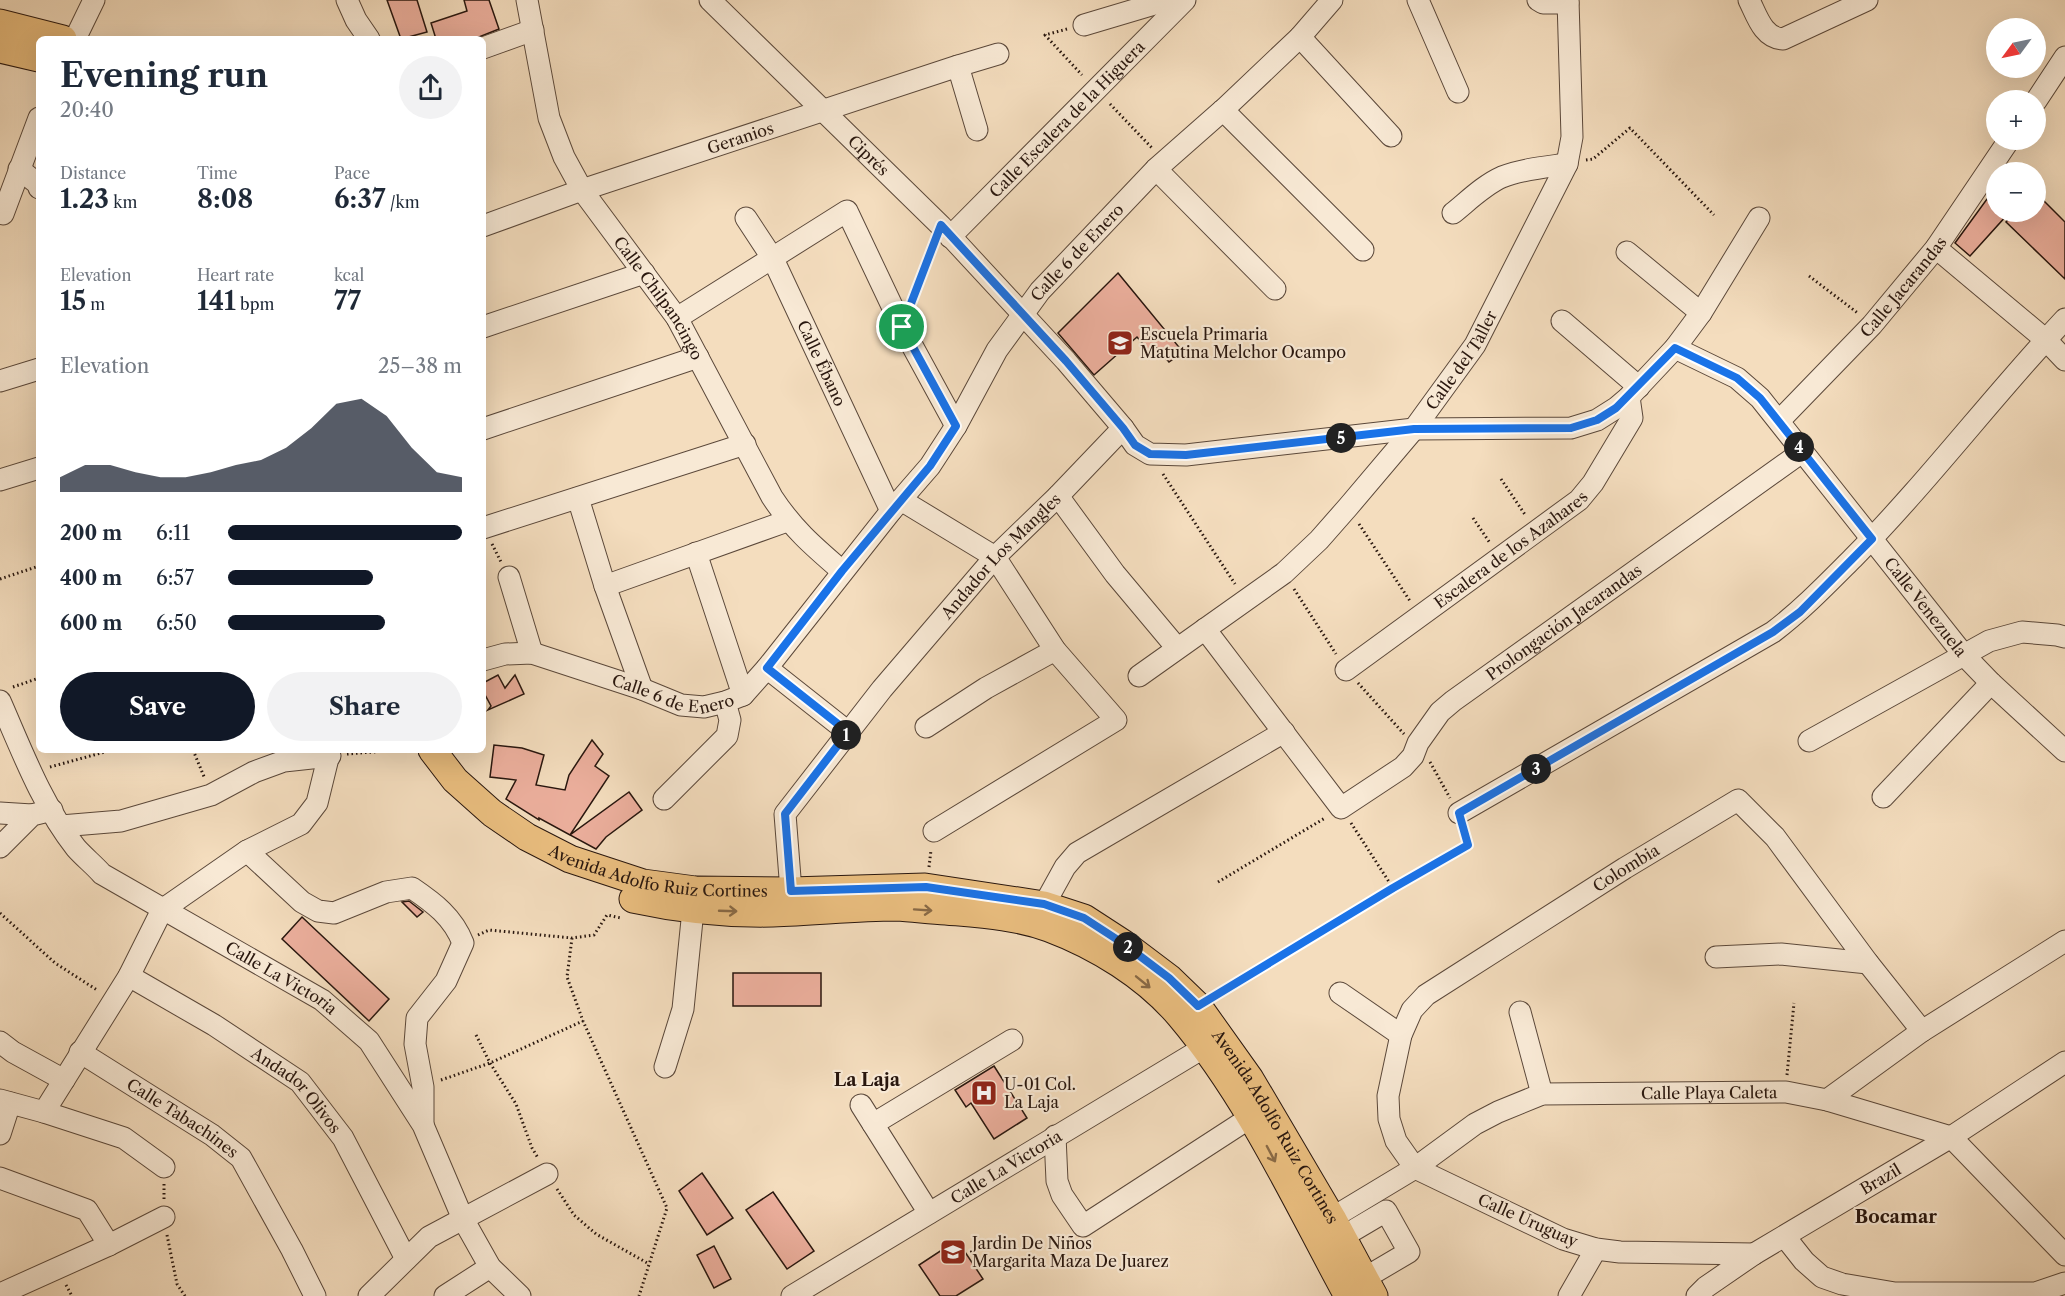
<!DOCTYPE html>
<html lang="en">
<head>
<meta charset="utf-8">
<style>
	:root { --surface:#fff; --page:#f2f2f3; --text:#1f2937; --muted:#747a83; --accent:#111827 }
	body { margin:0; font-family:"Libre Caslon Text",serif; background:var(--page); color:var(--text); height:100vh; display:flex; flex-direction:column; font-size:22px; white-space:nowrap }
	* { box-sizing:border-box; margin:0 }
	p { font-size:20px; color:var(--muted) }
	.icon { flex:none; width:33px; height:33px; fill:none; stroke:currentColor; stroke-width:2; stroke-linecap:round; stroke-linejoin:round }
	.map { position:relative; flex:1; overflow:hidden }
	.details { position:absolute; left:36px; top:36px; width:450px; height:717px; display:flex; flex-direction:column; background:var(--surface); border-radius:9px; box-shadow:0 6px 24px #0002 }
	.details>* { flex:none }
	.needle { width:39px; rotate:237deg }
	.buttons { position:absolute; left:1986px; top:18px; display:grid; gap:12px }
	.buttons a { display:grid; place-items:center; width:60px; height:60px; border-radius:50%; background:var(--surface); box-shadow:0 6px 24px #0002; font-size:30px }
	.pin { position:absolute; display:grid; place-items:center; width:51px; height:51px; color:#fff; margin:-26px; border:3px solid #fff; border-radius:50%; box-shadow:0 2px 6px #0007 }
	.km { position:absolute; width:30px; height:30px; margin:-15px; border-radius:50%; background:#222; color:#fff; font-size:16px; line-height:30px; text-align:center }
	.round { display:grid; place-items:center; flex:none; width:63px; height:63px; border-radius:32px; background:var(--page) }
	.head { display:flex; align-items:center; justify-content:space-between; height:102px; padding:0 24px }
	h1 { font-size:33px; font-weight:800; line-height:45px }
	.stats { display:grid; grid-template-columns:repeat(3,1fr); gap:9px; height:102px; padding:6px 24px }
	.stats div { display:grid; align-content:center }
	.stats b { font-size:26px; font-weight:800 }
	.stats small { font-size:16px; font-weight:400 }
	.stats p { font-size:16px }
	.chart { height:168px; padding:12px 24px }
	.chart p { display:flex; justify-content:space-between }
	.chart svg { width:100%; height:108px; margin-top:6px; fill:var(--accent); opacity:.7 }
	.button { display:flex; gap:12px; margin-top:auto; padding:12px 24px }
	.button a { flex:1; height:69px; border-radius:36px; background:var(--accent); color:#fff; font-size:24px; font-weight:800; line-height:69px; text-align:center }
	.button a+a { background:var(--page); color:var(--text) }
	ul { padding:0 24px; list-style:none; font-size:20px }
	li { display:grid; grid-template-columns:96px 72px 1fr; align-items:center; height:45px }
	li i { height:15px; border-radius:8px; background:var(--accent) }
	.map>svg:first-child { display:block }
	.building { fill:#ecaf9d; stroke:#28160e; stroke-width:1.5 }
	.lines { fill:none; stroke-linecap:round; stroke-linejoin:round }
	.minor-casing { stroke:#5b483a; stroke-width:23 }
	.major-casing { stroke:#28160e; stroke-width:29 }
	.path { stroke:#28160e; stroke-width:3; stroke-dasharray:1.5 3; stroke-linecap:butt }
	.minor { stroke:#f8e9d5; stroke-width:21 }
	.major { stroke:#eabe7f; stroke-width:27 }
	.oneway { stroke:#896a46 }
	.route-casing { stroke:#fff; stroke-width:12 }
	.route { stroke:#1a73e8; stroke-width:8 }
	.labels { text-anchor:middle; stroke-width:4.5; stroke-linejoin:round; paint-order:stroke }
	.street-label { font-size:16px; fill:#28160e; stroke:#f8e9d5 }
	.poi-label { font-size:16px; fill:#28160e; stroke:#f8e9d5; text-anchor:start }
	.neighbourhood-label { font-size:18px; font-weight:bold; fill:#28160e; stroke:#f8e9d5 }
</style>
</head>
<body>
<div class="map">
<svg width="2065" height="1296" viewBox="0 0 2065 1296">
	<rect width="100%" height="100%" fill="#f4ddbe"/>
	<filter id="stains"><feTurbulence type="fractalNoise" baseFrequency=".00333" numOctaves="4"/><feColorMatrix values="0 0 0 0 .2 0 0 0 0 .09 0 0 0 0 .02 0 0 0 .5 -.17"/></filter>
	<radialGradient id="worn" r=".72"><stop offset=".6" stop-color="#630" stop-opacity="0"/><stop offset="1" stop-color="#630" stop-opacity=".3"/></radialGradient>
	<path class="building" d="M387 0H417L427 32 401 39Z
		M464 0H489L499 29 474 39H436L431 23 467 11Z
		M2036 193 2065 222V279L2006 222 2015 212H2036Z
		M1987 199 1996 206V212H2003L2007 215 1970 256 1955 243Z
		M1118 273 1183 352 1169 362 1156 347 1150 352 1137 337 1094 375 1058 333Z
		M498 675 505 688 515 675 524 694 488 710 491 706 483 691V683Z
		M592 740 603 754 595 766 609 776 570 835 539 818V820L506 799 516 780 490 777 494 745 522 748 544 755 536 785 565 790 569 775Z
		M629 792 642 810 606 837 596 849 570 835Z
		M409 901 423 912 417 917 402 902Z
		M302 917 389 999 369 1021 282 939Z
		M733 973H821V1006H733Z
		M994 1066 1027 1118 994 1139 971 1103 966 1107 955 1090Z
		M702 1173 733 1218 707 1235 679 1191Z
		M773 1192 814 1251 787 1269 746 1210Z
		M957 1240 983 1279 956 1296H940L919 1265Z
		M714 1246 731 1279 714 1288 697 1255Z"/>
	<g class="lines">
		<defs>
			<g id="minor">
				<path d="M347 0 356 20 369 39"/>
				<path id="s1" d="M527 0 549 118 564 157 582 190 677 318 772 497C793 529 813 546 842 571"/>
				<path id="s2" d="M710 0 941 226 1066 361 1123 428 1135 445 1150 454 1186 455 1414 429 1571 428 1597 420 1616 408 1629 397 1675 348 1701 313 1759 218"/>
				<path d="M1418 0 1458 92"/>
				<path d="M1538 0 1543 3H1568"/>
				<path d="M1749 0C1757 16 1763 38 1783 39L1867 0"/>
				<path d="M1084 25 1168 0"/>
				<path d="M1300 37 1391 136"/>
				<path d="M75 39 94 0"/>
				<path d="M483 48 533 30"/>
				<path d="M958 66 977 130"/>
				<path d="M2036 101 2065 57"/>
				<path d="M1223 110 1363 250"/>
				<path d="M19 169 38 184 39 188"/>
				<path d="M1156 169 1275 289"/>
				<path d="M1453 213C1468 201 1484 185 1502 177 1522 169 1546 167 1567 164"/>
				<path d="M3 214 39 118"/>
				<path id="s3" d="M746 218 773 259 891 511"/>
				<path id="s4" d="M483 226 582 190 958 66 998 54"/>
				<path id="s5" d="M950 237 1185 0"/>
				<path d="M1936 248 2046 340 2065 360"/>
				<path d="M1627 252 1701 313"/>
				<path d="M677 318 847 211 902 327 956 426"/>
				<path d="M1562 321 1639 387"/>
				<path d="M483 327 644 273"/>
				<path id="s6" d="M1675 348 1737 378 1760 398 1963 654 1991 683 2065 751"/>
				<path d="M0 381 39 369"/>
				<path id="s7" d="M1779 421 1872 325 1936 248 2009 140"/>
				<path d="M483 429 698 357"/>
				<path d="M0 480 39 468"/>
				<path d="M1058 496 1115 574 1177 648"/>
				<path d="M578 498 605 586 642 689"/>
				<path d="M901 500 995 557 1055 650 1116 720 934 831"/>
				<path d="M483 528 745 444"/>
				<path d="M696 553 743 695"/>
				<path d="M509 577 532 653"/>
				<path d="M605 586 787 521"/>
				<path id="s8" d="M1205 629 1341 808 1403 767 1413 756 1418 743 1440 712 1453 701 1802 452"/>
				<path id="s9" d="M483 660 505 654 532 653 642 689 681 705 704 707 725 702 743 695 767 668 891 511 930 466 956 426 997 350 1040 291 1156 169 1223 110 1300 37 1332 0"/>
				<path d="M767 668 848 732"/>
				<path id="s10" d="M1346 670 1579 500 1593 483 1632 418 1629 397"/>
				<path id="s11" d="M1139 676 1284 573 1319 540 1348 507 1414 429 1475 345 1567 164 1572 137 1568 0"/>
				<path id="s12" d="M0 701C22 751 42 805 76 848 84 857 94 865 102 874L322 1000 369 1041 423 1125 463 1219 490 1267 520 1296"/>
				<path d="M926 727 986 688 1055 650"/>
				<path d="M1809 741 1989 641 2022 632 2057 635 2065 637"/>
				<path d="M1883 797 1991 683"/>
				<path d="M664 799 727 736 730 720 725 702"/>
				<path d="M0 813 32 815"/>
				<path d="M1459 813 1773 632C1802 610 1827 584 1853 558 1928 482 1992 397 2065 319"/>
				<path d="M61 826 121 821 211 795 254 772 284 761 330 756"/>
				<path d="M0 847 32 815 52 810"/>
				<path d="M247 851 302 902 318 911 334 913 386 892 412 888C434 903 453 917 463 943L446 981 417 1018 415 1044 423 1087V1124"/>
				<path id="s13" d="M791 891 785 814 882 689 995 557 1058 496 1123 428"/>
				<path d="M1044 905 1065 867 1077 853 1284 732"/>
				<path d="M1716 957 1781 954 1868 963"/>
				<path id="s14" d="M129 976 214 1025 300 1082 343 1138 406 1259"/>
				<path d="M1340 993 1401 1035"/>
				<path d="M1520 1012 1542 1094"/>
				<path d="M0 1042 13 1052 64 1080"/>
				<path id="s15" d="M80 1052 212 1135 241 1158 292 1250 315 1296"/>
				<path d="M665 1067 683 1009 693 910"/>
				<path d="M0 1100 44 1112 124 1138 164 1167"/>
				<path d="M1827 1100 1922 1031 2065 941"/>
				<path d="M861 1105 929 1213"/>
				<path d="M44 1112 129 976 162 910 247 851 301 824 317 803 330 750"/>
				<path d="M873 1124 1012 1040"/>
				<path d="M0 1134 10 1103"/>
				<path d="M1055 1136 1057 1181 1062 1195 1083 1226 1251 1117"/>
				<path d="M0 1178 87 1210 109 1245"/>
				<path id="s16" d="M1332 1218 1415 1168 1475 1124 1498 1112 1542 1094 1786 1092 1827 1100 1951 1137 2065 1255"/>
				<path d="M1342 1237 1386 1211 1409 1252 1353 1285"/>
				<path d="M1785 1237 1804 1261 1822 1277 1842 1284 1895 1293H2035L2065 1283"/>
				<path id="s17" d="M1754 1254 1620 1252 1596 1249 1563 1239 1415 1168 1396 1141 1389 1119 1388 1096 1401 1035 1412 1010 1426 995 1625 868 1738 800 1775 837 1868 963 1922 1031"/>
				<path d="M0 1294 109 1245 164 1217"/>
				<path d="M369 1296 429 1237 547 1174"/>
				<path d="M445 1296 490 1267"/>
				<path id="s18" d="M792 1296 1218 1039"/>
				<path d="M1569 1296 1596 1249"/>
				<path id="s19" d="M1697 1296 1706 1287 1754 1254 1951 1137 2065 1062"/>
			</g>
			<g id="major">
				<path d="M0 23 63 39"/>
				<path d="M0 49 39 58"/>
				<path id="s20" d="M432 750 455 780 492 813 527 837 570 859 643 883 695 890 791 891 925 887 1044 905 1084 918 1124 944 1169 978 1198 1006 1250 1079 1332 1218 1374 1296"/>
				<path d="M633 899C679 909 727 914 773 913 814 912 855 907 896 907 913 908 929 910 946 911 980 914 1016 916 1049 928 1097 946 1146 976 1180 1016 1250 1099 1296 1201 1348 1296"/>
			</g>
		</defs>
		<use href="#minor" class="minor-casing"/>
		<use href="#major" class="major-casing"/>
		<path class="path" d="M1067 29 1045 35 1082 75
			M1110 104 1153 149
			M1586 160 1593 159 1630 128 1714 215
			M1809 276 1859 314
			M911 303 933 245
			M1163 474 1235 584
			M1501 479 1526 516
			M1473 518 1490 543
			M1359 524 1410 601
			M492 544 501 562
			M0 579 39 566
			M1294 589 1336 654
			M1358 683 1404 734
			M13 687 39 678
			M193 750 205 779
			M347 754 399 750
			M1430 762 1450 798
			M50 767 112 750
			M1351 823 1393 888
			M929 867 931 850
			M1218 882 1325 818
			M0 913 55 963 97 990
			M478 935 489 930 572 938 594 935 607 915 621 918
			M572 938 567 977 583 1021 667 1208 639 1296
			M1215 996 1393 888 1468 845 1464 831
			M476 1035 490 1063 516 1104 532 1148 538 1158
			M1787 1075 1794 1003
			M441 1080 490 1063 583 1021
			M164 1184V1199
			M557 1189 574 1215 596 1234 649 1264
			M167 1235 177 1284 185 1296
			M66 1285 72 1296"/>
		<use href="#minor" class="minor"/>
		<use href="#major" class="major"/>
	</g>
	<defs><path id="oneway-shaft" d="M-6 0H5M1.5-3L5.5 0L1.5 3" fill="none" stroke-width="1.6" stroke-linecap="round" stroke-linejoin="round" transform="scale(1.5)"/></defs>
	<g class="oneway">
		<use href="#oneway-shaft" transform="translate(923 910) rotate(4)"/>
		<use href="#oneway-shaft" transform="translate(728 911) rotate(2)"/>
		<use href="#oneway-shaft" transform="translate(1143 982) rotate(39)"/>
		<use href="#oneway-shaft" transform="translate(1271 1154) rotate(62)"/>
	</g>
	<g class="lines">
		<defs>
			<path id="route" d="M941 225 1066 361 1123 428 1135 445 1150 454 1186 455 1414 429 1571 428 1597 420 1616 408 1675 348 1737 378 1760 398 1872 539 1800 612 1773 632 1459 813 1468 845 1393 888 1198 1006 1169 978 1124 944 1084 918 1044 904 926 887 791 891 785 814 848 732 767 668 842 571 930 466 956 426 902 327Z"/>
		</defs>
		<use href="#route" class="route-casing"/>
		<use href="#route" class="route"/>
	</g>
	<defs>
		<symbol id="school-square" viewBox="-11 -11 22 22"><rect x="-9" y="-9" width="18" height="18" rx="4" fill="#8f2418" stroke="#f8e9d5"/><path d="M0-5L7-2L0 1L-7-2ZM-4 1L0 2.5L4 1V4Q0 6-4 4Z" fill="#fff"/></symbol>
		<symbol id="hospital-square" viewBox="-11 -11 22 22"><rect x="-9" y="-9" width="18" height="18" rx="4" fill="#8f2418" stroke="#f8e9d5"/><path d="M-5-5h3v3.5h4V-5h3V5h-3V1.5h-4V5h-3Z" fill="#fff"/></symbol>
	</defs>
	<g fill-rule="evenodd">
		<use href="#school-square" x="1105" y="328" width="30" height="30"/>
		<use href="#hospital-square" x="969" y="1078" width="30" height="30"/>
		<use href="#school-square" x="938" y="1237" width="30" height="30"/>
	</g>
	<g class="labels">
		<g class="street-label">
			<text dy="6" stroke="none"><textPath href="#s5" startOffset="166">Calle Escalera de la Higuera</textPath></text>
			<text dy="6" stroke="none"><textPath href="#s4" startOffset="272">Geranios</textPath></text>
			<text dy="6" stroke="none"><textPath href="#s2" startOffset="222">Ciprés</textPath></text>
			<text dy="6" stroke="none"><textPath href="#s9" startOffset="828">Calle 6 de Enero</textPath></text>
			<text dy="6" stroke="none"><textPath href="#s7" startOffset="183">Calle Jacarandas</textPath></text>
			<text dy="6" stroke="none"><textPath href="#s1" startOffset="332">Calle Chilpancingo</textPath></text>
			<text dy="6" stroke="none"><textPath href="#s11" startOffset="456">Calle del Taller</textPath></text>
			<text dy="6" stroke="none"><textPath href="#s3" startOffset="164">Calle Ébano</textPath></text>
			<text dy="6" stroke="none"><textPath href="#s10" startOffset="204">Escalera de los Azahares</textPath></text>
			<text dy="6" stroke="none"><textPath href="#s13" startOffset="414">Andador Los Mangles</textPath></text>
			<text dy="6" stroke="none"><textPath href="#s6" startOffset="366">Calle Venezuela</textPath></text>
			<text dy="6" stroke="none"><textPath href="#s8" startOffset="519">Prolongación Jacarandas</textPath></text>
			<text dy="6" stroke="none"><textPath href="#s9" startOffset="198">Calle 6 de Enero</textPath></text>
			<text dy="6" stroke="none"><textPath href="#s20" startOffset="268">Avenida Adolfo Ruiz Cortines</textPath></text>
			<text dy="6" stroke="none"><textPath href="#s17" startOffset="783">Colombia</textPath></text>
			<text dy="6" stroke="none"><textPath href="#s12" startOffset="410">Calle La Victoria</textPath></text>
			<text dy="6" stroke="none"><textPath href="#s14" startOffset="204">Andador Olivos</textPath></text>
			<text dy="6" stroke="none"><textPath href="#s16" startOffset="412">Calle Playa Caleta</textPath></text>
			<text dy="6" stroke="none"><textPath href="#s15" startOffset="122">Calle Tabachines</textPath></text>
			<text dy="6" stroke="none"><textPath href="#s20" startOffset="988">Avenida Adolfo Ruiz Cortines</textPath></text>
			<text dy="6" stroke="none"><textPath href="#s18" startOffset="250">Calle La Victoria</textPath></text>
			<text dy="6" stroke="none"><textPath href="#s19" startOffset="218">Brazil</textPath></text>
			<text transform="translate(1528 1220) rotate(24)" y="6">Calle Uruguay</text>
		</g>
		<g class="poi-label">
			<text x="1140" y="340">Escuela Primaria<tspan x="1140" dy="18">Matutina Melchor Ocampo</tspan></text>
			<text x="1004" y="1090">U-01 Col.<tspan x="1004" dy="18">La Laja</tspan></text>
			<text x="972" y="1249">Jardin De Niños<tspan x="972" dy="18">Margarita Maza De Juarez</tspan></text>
		</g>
		<g class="neighbourhood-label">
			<text x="867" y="1086">La Laja</text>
			<text x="1896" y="1223">Bocamar</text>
		</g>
	</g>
	<rect width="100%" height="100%" filter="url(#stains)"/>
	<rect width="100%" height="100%" fill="url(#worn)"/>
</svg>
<div class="buttons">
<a><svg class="needle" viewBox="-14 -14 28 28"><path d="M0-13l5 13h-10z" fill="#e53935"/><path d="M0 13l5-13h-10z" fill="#747a83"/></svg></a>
<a>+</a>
<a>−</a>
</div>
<div class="pin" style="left:902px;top:327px;background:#1e9e55"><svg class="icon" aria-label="arrive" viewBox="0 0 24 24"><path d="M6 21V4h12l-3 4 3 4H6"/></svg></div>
<b class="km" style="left:846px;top:735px">1</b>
<b class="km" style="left:1128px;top:947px">2</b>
<b class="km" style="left:1536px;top:769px">3</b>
<b class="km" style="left:1799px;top:447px">4</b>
<b class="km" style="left:1341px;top:438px">5</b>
<section class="details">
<div class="head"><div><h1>Evening run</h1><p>20:40</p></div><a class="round"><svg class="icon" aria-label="share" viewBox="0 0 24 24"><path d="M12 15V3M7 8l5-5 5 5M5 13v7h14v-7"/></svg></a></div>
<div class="stats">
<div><p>Distance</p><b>1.23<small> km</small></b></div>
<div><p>Time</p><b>8:08</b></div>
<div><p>Pace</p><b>6:37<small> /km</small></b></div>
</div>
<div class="stats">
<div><p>Elevation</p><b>15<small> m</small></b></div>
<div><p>Heart rate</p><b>141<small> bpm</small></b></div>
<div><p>kcal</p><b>77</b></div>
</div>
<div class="chart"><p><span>Elevation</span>25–38 m</p>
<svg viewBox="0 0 160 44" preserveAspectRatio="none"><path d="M0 44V38L10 33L20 33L30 36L40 38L50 38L60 36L70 33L80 31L90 26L100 18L110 8L120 6L130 13L140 26L150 36L160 38V44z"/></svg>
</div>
<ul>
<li><b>200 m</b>6:11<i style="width:100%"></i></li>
<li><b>400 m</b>6:57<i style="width:62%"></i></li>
<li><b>600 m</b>6:50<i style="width:67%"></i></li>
</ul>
<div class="button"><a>Save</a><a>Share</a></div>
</section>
</div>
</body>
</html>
